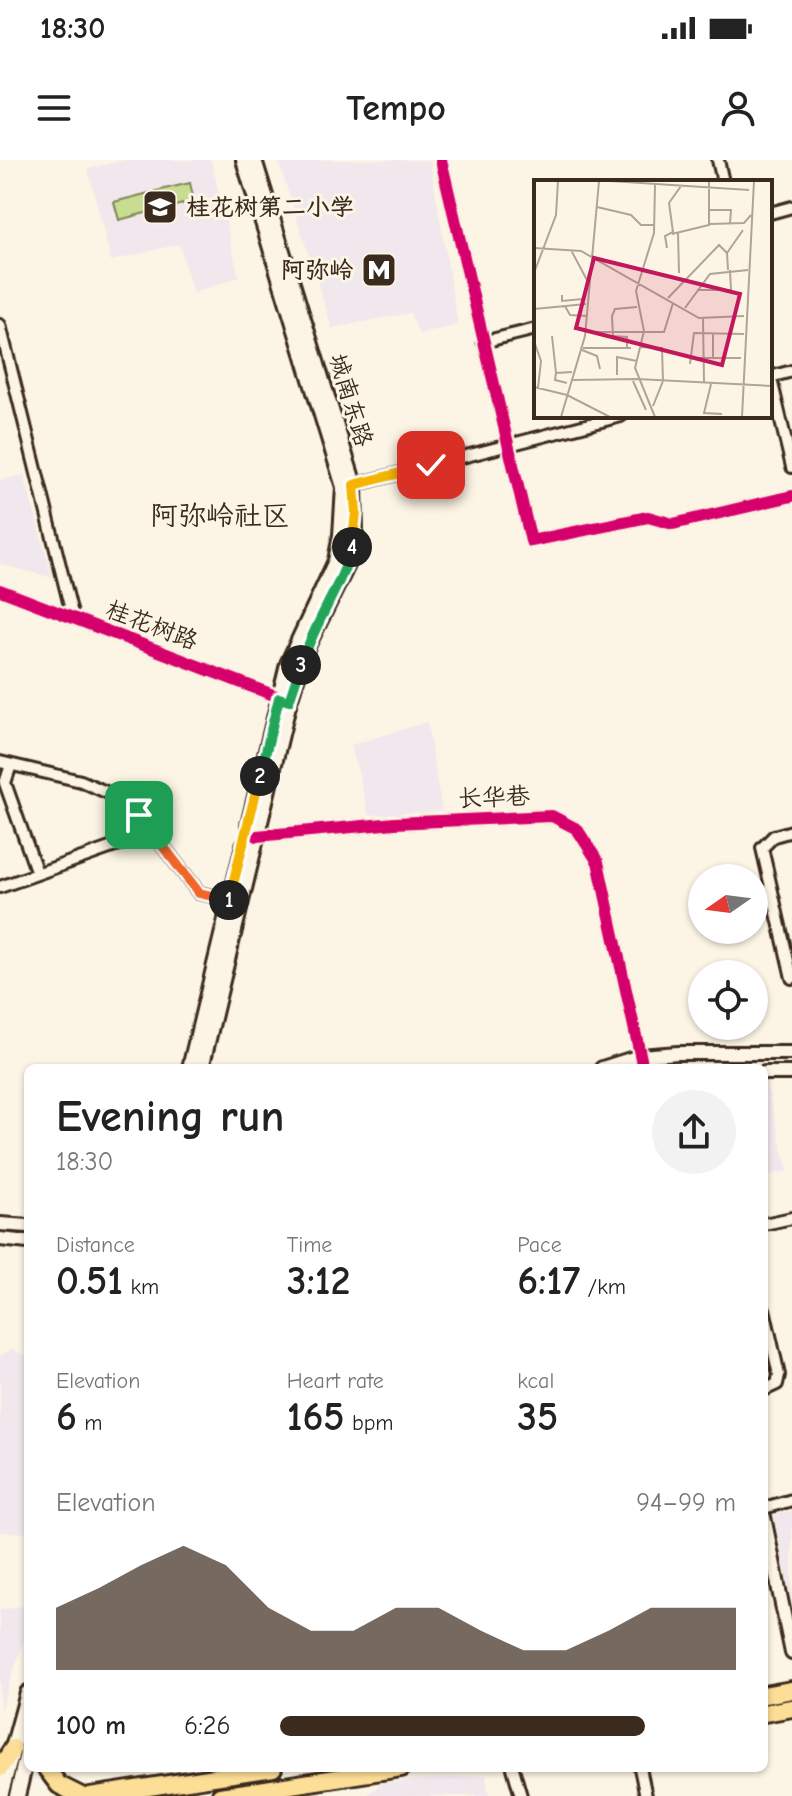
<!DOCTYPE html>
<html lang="en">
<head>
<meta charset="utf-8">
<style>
	:root { --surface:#fff; --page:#f2f2f2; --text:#222; --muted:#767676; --accent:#3b2a1e }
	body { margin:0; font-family:"Comic Neue","LXGW WenKai TC",sans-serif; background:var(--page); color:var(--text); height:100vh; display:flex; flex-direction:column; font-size:30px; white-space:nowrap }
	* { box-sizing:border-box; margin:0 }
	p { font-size:26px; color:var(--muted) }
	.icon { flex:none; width:44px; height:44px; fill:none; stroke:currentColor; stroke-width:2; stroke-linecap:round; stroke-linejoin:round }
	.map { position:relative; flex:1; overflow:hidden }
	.sheet { position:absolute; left:24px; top:904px; width:744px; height:708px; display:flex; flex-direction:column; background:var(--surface); border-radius:12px; box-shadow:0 2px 6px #0004 }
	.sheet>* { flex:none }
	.needle { width:52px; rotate:256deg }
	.buttons { position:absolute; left:688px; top:704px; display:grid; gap:16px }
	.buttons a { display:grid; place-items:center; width:80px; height:80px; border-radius:50%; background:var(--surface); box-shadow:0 2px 6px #0004; font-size:40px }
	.pin { position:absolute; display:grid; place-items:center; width:68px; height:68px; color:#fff; margin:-34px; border-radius:16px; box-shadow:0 4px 12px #0006 }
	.km { position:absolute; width:40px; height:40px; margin:-20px; border-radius:50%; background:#222; color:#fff; font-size:22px; line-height:40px; text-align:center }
	.round { display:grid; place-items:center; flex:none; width:84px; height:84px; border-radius:42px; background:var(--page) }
	.headline { display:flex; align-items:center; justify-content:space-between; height:136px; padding:0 32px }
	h1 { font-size:44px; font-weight:800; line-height:60px }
	.figures { display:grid; grid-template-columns:repeat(3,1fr); gap:12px; height:136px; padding:8px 32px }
	.figures div { display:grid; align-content:center }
	.figures b { font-size:40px; font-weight:800 }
	.figures small { font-size:22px; font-weight:400 }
	.figures p { font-size:22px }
	.chart { height:224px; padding:16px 32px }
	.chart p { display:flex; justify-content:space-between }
	.chart svg { width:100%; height:144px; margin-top:8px; fill:var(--accent); opacity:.7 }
	ul { padding:0 32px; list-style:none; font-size:26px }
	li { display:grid; grid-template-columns:128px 96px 1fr; align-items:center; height:60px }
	li i { height:20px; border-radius:10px; background:var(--accent) }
	.status { display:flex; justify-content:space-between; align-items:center; height:56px; padding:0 40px; background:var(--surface); direction:ltr }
	.status svg { height:22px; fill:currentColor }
	header { display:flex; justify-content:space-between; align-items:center; height:104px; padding:0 32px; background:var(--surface); font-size:36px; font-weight:800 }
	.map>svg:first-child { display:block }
	.built { fill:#f0e8ec }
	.green { fill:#c9dd92; stroke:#828458; stroke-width:2 }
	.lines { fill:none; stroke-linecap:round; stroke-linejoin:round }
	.minor-casing { stroke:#3b2a1e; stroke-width:16 }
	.tertiary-casing { stroke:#3b2a1e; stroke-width:18 }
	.secondary-casing { stroke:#3b2a1e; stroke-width:20 }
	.primary-casing { stroke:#3b2a1e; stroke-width:22 }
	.minor { stroke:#fcf5e5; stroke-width:10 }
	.tertiary { stroke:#fcf5e5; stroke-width:12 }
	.secondary { stroke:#fcf5e5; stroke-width:14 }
	.primary { stroke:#fcde96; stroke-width:16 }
	.cycleway-casing { stroke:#fcf5e5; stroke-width:17 }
	.cycleway { stroke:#d6006c; stroke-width:12 }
	.split-1-casing { stroke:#fff; stroke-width:16 }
	.split-2-casing { stroke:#fff; stroke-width:16 }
	.split-3-casing { stroke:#fff; stroke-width:16 }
	.split-4-casing { stroke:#fff; stroke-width:16 }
	.split-5-casing { stroke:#fff; stroke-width:16 }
	.split-1 { stroke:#f0652b; stroke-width:10 }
	.split-2 { stroke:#f5b400; stroke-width:10 }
	.split-3 { stroke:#22a559; stroke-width:10 }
	.split-4 { stroke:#22a559; stroke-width:10 }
	.split-5 { stroke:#f5b400; stroke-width:10 }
	.labels { text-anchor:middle; stroke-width:6; stroke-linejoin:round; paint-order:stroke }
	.poi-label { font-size:24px; font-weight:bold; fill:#3b2a1e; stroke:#fcf5e5; text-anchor:start }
	.street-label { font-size:24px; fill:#3b2a1e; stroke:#fcf5e5 }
	.quarter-label { font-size:28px; fill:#3b2a1e; stroke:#fcf5e5 }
	.inset-road { fill:none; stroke:#afa495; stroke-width:2 }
	.view { fill:#c2185b; fill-opacity:0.15; stroke:#c2185b; stroke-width:4 }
	.inset-edge { fill:none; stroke:#3b2a1e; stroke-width:4 }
</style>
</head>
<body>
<div class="status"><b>18:30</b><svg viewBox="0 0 49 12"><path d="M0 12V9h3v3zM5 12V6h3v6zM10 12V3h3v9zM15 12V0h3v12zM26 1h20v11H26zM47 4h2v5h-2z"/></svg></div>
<header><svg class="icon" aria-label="menu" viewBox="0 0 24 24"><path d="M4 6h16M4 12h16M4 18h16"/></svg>Tempo<svg class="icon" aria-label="person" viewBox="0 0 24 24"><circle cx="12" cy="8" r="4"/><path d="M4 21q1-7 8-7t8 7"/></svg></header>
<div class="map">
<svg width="792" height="1636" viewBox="0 0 792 1636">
	<rect width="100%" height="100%" fill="#fcf5e5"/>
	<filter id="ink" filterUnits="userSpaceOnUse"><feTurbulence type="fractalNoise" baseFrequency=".0125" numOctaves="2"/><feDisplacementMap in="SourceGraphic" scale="16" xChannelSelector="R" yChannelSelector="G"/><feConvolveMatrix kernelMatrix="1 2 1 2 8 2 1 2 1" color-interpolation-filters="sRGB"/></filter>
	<g filter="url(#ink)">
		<path class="built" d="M124 0H211L239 117 193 133 179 84 111 101 88 9Z
			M278 0H430L458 165 419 174 410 153 332 168Z
			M24 315 53 418 0 404V320Z
			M427 562 442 651 369 655 351 585Z
			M764 923H766L788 1011 764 1017Z
			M11 1189 28 1197V1373L0 1372V1196Z
			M792 1351V1443L773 1355Z
			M28 1445V1469L0 1551V1450Z
			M486 1615 489 1636H366L382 1623Z"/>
		<path class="green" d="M190 23 194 41 160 50 156 31Z
			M149 33 153 51 119 60 114 42Z"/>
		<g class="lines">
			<defs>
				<path id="minor" d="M441 0 531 381 648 357 673 364 792 336
					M718 0 723 22
					M770 53 792 47
					M0 165 73 458
					M483 182 536 169
					M770 215 792 307
					M770 217 792 211
					M354 325 621 256
					M0 430 286 540
					M0 602 81 621 115 636 139 655 199 733 231 740
					M11 605 5 623 37 713
					M792 671 774 676 762 688 792 818
					M257 676 395 663 552 656 577 669 598 702 643 908
					M0 727 152 673
					M764 1064 792 1058
					M764 1149 779 1215 777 1224 764 1230
					M764 1348 792 1340
					M513 1608 521 1636
					M640 1608 646 1636"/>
				<path id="tertiary" d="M602 908 640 896 678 893H792
					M764 913H792
					M0 1064 28 1066
					M0 1079 28 1082
					M764 1357 792 1493"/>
				<path id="secondary" d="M244 0 344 327 341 375 336 401 288 504 249 665
					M190 908 244 685
					M201 908 289 541 307 486 347 405 355 371 354 325 254 0
					M0 1636 28 1533
					M17 1636 28 1590"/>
				<path id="primary" d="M764 1535 792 1530
					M764 1553 792 1548
					M0 1608 13 1588
					M46 1608 59 1625 81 1636
					M90 1636 273 1608
					M220 1636 401 1608"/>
			</defs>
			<use href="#minor" class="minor-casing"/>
			<use href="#tertiary" class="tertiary-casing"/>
			<use href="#secondary" class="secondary-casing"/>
			<use href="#primary" class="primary-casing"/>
			<use href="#minor" class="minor"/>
			<use href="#tertiary" class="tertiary"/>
			<use href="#secondary" class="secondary"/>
			<use href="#primary" class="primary"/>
			<defs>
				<path id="cycleway" d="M441 0 531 381 648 357 673 364 792 336
					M0 430 289 541
					M257 676 395 663 552 656 577 669 598 702 643 908"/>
			</defs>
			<use href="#cycleway" class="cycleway-casing"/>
			<use href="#cycleway" class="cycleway"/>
		</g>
	</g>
	<g class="lines" filter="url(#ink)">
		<defs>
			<path id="split-1" d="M139 655 199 733 229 740"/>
			<path id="split-2" d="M229 740 260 616"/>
			<path id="split-3" d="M260 616 279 538 289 541 301 505"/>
			<path id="split-4" d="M301 505C314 463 340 429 352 387"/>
			<path id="split-5" d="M352 387 356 353 354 325 431 305"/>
		</defs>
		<use href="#split-1" class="split-1-casing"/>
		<use href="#split-2" class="split-2-casing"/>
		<use href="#split-3" class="split-3-casing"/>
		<use href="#split-4" class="split-4-casing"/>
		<use href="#split-5" class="split-5-casing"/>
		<use href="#split-1" class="split-1"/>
		<use href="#split-2" class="split-2"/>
		<use href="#split-3" class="split-3"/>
		<use href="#split-4" class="split-4"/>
		<use href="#split-5" class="split-5"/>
	</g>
	<defs>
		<symbol id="school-square" viewBox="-11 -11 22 22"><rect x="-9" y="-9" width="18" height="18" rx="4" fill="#3b2a1e" stroke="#fcf5e5"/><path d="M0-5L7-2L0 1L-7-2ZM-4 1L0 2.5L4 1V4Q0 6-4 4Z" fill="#fff"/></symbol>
		<symbol id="metro-square" viewBox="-11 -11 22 22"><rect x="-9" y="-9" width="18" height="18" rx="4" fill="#3b2a1e" stroke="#fcf5e5"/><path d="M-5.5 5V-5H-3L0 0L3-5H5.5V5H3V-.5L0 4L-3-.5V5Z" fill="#fff"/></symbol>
	</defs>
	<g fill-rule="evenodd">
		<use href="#school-square" x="140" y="27" width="40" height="40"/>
		<use href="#metro-square" x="359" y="90" width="40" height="40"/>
	</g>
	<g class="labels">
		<g class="poi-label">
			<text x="186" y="55">桂花树第二小学</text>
			<text x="353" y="118" text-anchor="end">阿弥岭</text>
		</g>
		<g class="street-label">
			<text transform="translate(351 240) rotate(73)" y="8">城南东路</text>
			<text transform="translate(152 465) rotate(21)" y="8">桂花树路</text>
			<text transform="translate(494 637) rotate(-2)" y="8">长华巷</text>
		</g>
		<g class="quarter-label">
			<text x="220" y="365">阿弥岭社区</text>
		</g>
	</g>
	<g transform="translate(534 20)">
		<rect width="238" height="238" fill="#fcf5e5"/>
		<path class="inset-road" d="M76 1 215 10M63 27 97 35 107 45H121M175 30H197L196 43M176 44 210 43 217 35M144 52 145 93M138 54 175 45V1M0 68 47 71 165 138 210 136M133 68 131 56 139 52 135 23 147 6M37 70 54 102M193 73 209 50M0 93 22 35 24 1M163 110H197L196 90M28 115V121L49 119M134 118 185 65 193 73 194 90M31 126 36 135 53 136M151 128 176 94 214 90M0 129 52 124M169 139 170 202M52 152H130L139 123M179 153V178M18 156 22 193M0 161 7 181 4 208M106 167 128 168 129 201 119 226M49 168H97M93 168V157L79 156 78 136 81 129 103 127M48 170 63 176 66 189M158 178H207M156 184 160 153 210 154M83 195V177L103 181M103 199 238 206M39 200 103 199M99 201 112 230M33 203 21 200 22 193 38 192M177 204 170 233 188 234M0 207 33 215 76 237M27 237 51 156 65 1M121 237 101 188 110 151 102 111 120 53 121 5M208 237 220 1"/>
		<path class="view" d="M60 78 206 114 188 185 42 148Z"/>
		<rect width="238" height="238" class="inset-edge"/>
	</g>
</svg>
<div class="buttons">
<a><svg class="needle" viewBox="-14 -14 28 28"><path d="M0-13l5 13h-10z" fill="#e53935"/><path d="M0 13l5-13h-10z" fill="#767676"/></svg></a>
<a><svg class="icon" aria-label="locate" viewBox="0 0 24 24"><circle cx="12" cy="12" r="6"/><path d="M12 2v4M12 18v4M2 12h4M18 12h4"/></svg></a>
</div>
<div class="pin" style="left:139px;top:655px;background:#1e9e55"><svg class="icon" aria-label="arrive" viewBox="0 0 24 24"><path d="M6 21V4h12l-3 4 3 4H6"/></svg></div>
<div class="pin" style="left:431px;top:305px;background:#d93025"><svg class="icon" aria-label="check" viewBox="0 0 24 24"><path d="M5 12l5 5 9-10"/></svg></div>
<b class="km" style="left:229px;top:740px">1</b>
<b class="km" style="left:260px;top:616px">2</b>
<b class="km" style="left:301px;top:505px">3</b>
<b class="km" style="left:352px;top:387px">4</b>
<section class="sheet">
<div class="headline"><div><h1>Evening run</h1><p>18:30</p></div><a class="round"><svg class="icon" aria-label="share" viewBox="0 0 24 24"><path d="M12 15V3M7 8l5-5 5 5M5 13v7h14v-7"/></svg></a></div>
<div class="figures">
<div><p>Distance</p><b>0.51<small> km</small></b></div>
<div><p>Time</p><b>3:12</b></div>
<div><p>Pace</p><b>6:17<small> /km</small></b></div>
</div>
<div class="figures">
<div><p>Elevation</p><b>6<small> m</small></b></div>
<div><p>Heart rate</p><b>165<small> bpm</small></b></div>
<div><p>kcal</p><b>35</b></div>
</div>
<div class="chart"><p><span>Elevation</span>94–99 m</p>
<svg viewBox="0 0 160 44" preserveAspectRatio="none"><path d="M0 44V25L10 19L20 12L30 6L40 12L50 25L60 32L70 32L80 25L90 25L100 32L110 38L120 38L130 32L140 25L150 25L160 25V44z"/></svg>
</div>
<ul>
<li><b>100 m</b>6:26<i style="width:80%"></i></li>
</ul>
</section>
</div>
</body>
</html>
